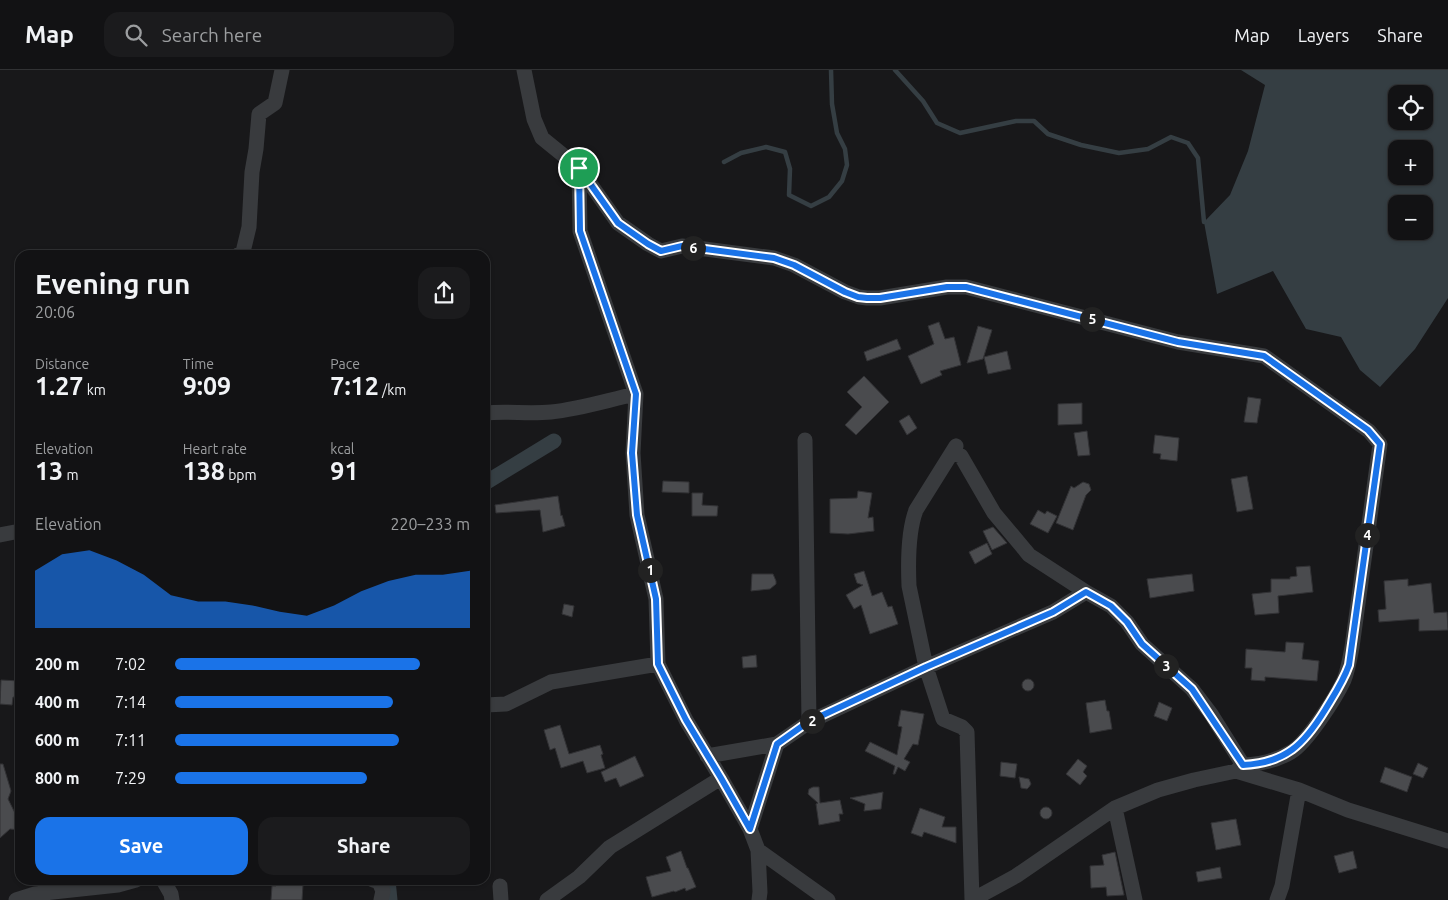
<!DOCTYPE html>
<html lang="en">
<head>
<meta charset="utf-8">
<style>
	:root { --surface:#121214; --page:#1b1b1d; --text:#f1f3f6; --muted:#9c9ea0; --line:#313234; --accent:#1a73e8 }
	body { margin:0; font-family:Ubuntu,sans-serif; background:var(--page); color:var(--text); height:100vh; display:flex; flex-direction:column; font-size:19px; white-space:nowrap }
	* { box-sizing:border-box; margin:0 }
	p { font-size:16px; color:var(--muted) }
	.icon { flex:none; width:28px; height:28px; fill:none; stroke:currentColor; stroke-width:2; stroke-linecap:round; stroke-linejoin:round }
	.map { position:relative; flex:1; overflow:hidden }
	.sheet { position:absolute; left:15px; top:180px; width:475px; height:635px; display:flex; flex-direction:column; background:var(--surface); border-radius:15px; box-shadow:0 1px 4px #0004,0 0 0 1px var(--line) }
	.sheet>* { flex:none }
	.buttons { position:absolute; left:1388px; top:15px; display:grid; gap:10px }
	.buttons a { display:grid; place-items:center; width:45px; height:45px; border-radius:10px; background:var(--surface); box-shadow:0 1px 4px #0004,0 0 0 1px var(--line); font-size:25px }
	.pin { position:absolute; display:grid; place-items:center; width:42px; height:42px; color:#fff; margin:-21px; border:2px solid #fff; border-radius:50%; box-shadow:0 1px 5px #0007 }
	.km { position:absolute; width:25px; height:25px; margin:-12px; border-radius:50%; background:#222; color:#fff; font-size:14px; line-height:25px; text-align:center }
	.round { display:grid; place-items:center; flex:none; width:52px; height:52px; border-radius:15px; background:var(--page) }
	.summary { display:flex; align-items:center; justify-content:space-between; height:85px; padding:0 20px }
	h1 { font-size:28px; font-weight:700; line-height:38px }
	.metrics { display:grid; grid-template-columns:repeat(3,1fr); gap:8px; height:85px; padding:5px 20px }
	.metrics div { display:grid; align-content:center }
	.metrics b { font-size:25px; font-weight:700 }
	.metrics small { font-size:14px; font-weight:400 }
	.metrics p { font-size:14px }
	.chart { height:140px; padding:10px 20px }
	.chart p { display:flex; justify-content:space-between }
	.chart svg { width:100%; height:90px; margin-top:5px; fill:var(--accent); opacity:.7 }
	.action { display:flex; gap:10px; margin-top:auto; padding:10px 20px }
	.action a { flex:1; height:58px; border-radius:15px; background:var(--accent); color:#fff; font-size:20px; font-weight:700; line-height:58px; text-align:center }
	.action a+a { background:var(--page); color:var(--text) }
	ul { padding:0 20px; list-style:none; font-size:16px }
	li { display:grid; grid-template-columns:80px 60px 1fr; align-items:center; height:38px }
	li i { height:12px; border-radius:6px; background:var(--accent) }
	header { display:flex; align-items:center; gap:30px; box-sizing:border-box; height:70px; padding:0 25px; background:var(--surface); border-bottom:1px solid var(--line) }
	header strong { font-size:24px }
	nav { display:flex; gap:28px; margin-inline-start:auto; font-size:18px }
	.search { width:350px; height:45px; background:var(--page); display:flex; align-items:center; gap:12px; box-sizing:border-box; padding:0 18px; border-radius:15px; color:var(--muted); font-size:19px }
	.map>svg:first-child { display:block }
	.water { fill:#353e43; fill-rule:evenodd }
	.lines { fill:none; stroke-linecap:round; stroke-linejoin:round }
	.stream { stroke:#353e43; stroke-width:4.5 }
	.canal { stroke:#353e43; stroke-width:15 }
	.building { fill:#4a4b4e; stroke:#323235 }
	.street { stroke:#393b3e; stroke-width:15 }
	.route-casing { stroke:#fff; stroke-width:10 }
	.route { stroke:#1a73e8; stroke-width:6 }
</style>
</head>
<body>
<header>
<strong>Map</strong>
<div class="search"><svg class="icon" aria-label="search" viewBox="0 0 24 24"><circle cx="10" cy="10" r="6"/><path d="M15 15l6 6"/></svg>Search here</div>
<nav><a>Map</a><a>Layers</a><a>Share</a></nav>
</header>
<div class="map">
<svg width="1448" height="830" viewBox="0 0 1448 830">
	<rect width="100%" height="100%" fill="#18181a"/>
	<path class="water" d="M1241 0H1448V228L1415 279 1380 317 1360 300 1341 267 1306 259 1273 201 1217 224 1204 152 1230 125 1248 81 1265 15ZM1396 24H1424V51H1396ZM1396 79H1424V106H1396ZM1396 134H1424V161H1396Z"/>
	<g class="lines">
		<path class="stream" d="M895 0 923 31 937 53 960 63 1016 51H1034L1048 64 1081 75 1119 83 1148 79 1171 67 1188 73 1198 88 1204 152
			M724 92 741 83 766 77 785 82 790 99 789 125 811 136 829 127 842 111 847 95 845 79 837 63 832 34 831 0"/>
		<path class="canal" d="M485 413 554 371
			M388 810 390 830"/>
	</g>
	<path class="building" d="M939 252 945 269 954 267 961 295 940 301 942 305 921 314 908 286 934 274 928 256Z
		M978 256 992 260 983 289 967 293Z
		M897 269 901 279 867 291 864 282Z
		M1007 281 1011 299 988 304 984 287Z
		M864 306 889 332 856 365 845 355 862 337 847 322Z
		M1248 327 1261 329 1257 353 1244 352Z
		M1082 333V354L1058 355V334Z
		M909 345 917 358 907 365 899 351Z
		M1087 361 1090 385 1078 386 1074 363Z
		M1155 365 1179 368 1177 391 1160 389 1161 384 1153 383Z
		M1247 406 1253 439 1237 442 1231 409Z
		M663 411 689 412V423L662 422Z
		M1083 412 1089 414 1091 420 1086 425 1073 460 1056 453 1071 416 1074 418Z
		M858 421 872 423 868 448 873 447 874 461 848 464 830 463V429L857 428Z
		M692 423H703L702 435 718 436 717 446H692Z
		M558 426 561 446 562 445 565 456 543 462 540 440 496 443 495 435Z
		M1038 440 1045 444 1047 441 1057 446 1048 463 1030 454Z
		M993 457 1007 473 992 480 983 461Z
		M987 473 992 484 975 494 969 482Z
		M1310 496 1313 522 1278 526 1279 543 1255 545 1252 524 1271 522V509H1290V507L1297 506 1296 497Z
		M864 501 872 526 882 522 888 537 892 536 898 554 870 564 861 535 854 539 846 525 863 515 857 513 854 504Z
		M752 504H773L776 511V514L770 519 751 521Z
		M1192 504 1194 521 1150 528 1147 509Z
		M1408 509V516L1431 513 1434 543 1447 542 1448 560 1419 561V549L1379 552 1378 540 1386 539 1384 511Z
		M564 534 574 536 572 547 562 544Z
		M1286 572 1304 573 1302 589 1319 591 1317 611 1265 607V611L1251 610 1252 598H1245L1246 579 1285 582Z
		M756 585 757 597 743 598 742 587Z
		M1022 615a6 6 0 1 1 12 0a6 6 0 1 1-12 0Z
		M1 610 20 611V628L13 627 12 635 0 634Z
		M1105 630 1107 641H1109L1112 659 1090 663 1086 633Z
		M1159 632 1172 638 1167 651 1154 646Z
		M901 640 924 644 918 675 913 674 904 689 910 692 905 701 898 697 895 704H893L895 696 865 681 870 672 897 685 902 657 898 656Z
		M560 655 569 684 600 675 603 684 601 685 605 698 587 703 583 691 561 698 555 678 550 680 544 660Z
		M635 686 644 706 620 717 616 708 605 712 601 702Z
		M1078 689 1087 696 1083 702 1087 706 1080 715 1066 704Z
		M1001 692 1017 694 1015 708 1000 706Z
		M1418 693 1428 698 1423 708 1413 704Z
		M0 694H3L11 721 8 729 20 753V760L10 759 0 768Z
		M1385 697 1412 707 1407 722 1380 712Z
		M1019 707 1029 709 1031 714 1029 717 1027 719 1021 718Z
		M813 717H819L820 733 840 730 843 744H839L840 751 819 755 816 734 818 733 808 724 809 719Z
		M883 722 881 739 864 741 865 734 850 728Z
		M1040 743a6 6 0 1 1 12 0a6 6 0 1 1-12 0Z
		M920 738 945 747 942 757H956V773L924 762 922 767 911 763Z
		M1236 749 1241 775 1216 780 1211 753Z
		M681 781 687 798H688L696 817 686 821 685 818 675 822 674 821 652 827 646 807 671 801 666 787Z
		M1353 781 1357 798 1339 803 1334 786Z
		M1115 782 1124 825 1107 826 1106 817 1091 818 1090 796 1104 795 1102 785Z
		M1220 797 1222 808 1198 812 1196 802Z
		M277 810H291V814L303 815 302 830H271L272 816H276Z"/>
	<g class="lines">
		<path class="street" d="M524 0 534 49 542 68 579 98 580 161 636 324 633 383 637 445 656 529 658 594 686 650 721 708 750 759 758 780 760 822 759 830
			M579 98 618 153 648 174 661 181 682 176 774 188 794 195 845 222 859 227 867 228H880L947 217H966L1178 272 1264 286 1369 361 1380 374 1352 577C1350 588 1348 600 1344 610 1336 627 1307 673 1291 682 1276 691 1261 694 1243 695
			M238 185 243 182 249 157 252 102 256 79 259 44 275 33 282 0
			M485 343C507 341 529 344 551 342 580 339 608 330 636 324
			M805 370 809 652
			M956 376 916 440C908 461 908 493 909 516L926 597 943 649 962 657 967 662 972 830
			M956 376 954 383 961 386 994 443 1025 480 1029 485 1086 522 1111 536 1127 552 1142 574 1192 619 1211 644 1243 695 1236 701
			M0 465 20 461
			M485 635 506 634 551 612 658 594
			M707 686 777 674
			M1115 738 1135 830
			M750 759 777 674 809 652 926 597 1053 542 1086 522
			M758 780 828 830
			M163 810 171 824 172 830
			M373 810 379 812 383 821 381 830
			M500 816 501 830
			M16 830 35 824 118 815 136 810
			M547 830 579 807 610 777 721 708
			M972 830 1016 806 1115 738 1158 720 1194 710 1236 701 1299 720 1348 740 1448 771
			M1277 830 1282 816 1299 720"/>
	</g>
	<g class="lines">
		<defs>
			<path id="route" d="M579 98 618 153 648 174 661 181 682 176 774 188 794 195 845 222 858 227 867 228H880L947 217H966L1178 272 1264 286 1368 360 1380 374 1349 595C1343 612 1334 625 1325 640 1304 674 1286 693 1243 695L1192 619 1142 574 1127 552 1111 536 1086 522 1053 542 926 597 808 652 777 674 750 759 721 708 686 650 658 594 656 529 637 445 632 383 636 324 580 161Z"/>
		</defs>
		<use href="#route" class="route-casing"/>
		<use href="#route" class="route"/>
	</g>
</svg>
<div class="buttons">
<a><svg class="icon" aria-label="locate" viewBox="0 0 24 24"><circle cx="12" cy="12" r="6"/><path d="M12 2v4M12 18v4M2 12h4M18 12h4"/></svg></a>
<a>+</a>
<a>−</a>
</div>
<div class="pin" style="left:579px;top:98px;background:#1e9e55"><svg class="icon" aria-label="arrive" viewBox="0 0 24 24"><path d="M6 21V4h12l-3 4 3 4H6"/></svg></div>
<b class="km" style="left:650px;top:500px">1</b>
<b class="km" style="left:812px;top:651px">2</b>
<b class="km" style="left:1166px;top:596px">3</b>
<b class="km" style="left:1367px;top:465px">4</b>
<b class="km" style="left:1092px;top:249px">5</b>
<b class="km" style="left:693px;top:178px">6</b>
<section class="sheet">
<div class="summary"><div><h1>Evening run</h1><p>20:06</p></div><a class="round"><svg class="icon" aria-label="share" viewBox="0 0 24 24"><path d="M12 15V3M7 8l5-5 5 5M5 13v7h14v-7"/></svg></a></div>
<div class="metrics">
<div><p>Distance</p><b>1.27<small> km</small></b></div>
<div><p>Time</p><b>9:09</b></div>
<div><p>Pace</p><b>7:12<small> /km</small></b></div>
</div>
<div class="metrics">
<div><p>Elevation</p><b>13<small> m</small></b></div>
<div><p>Heart rate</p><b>138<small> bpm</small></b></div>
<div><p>kcal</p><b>91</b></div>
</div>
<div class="chart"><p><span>Elevation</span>220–233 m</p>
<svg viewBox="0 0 160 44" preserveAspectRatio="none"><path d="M0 44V16L10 8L20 6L30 11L40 18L50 28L60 31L70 31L80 33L90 36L100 38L110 33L120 26L130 21L140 18L150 18L160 16V44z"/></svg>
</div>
<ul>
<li><b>200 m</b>7:02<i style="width:83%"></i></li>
<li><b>400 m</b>7:14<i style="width:74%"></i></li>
<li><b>600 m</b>7:11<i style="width:76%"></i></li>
<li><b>800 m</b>7:29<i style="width:65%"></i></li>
</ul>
<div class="action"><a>Save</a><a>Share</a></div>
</section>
</div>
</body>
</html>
